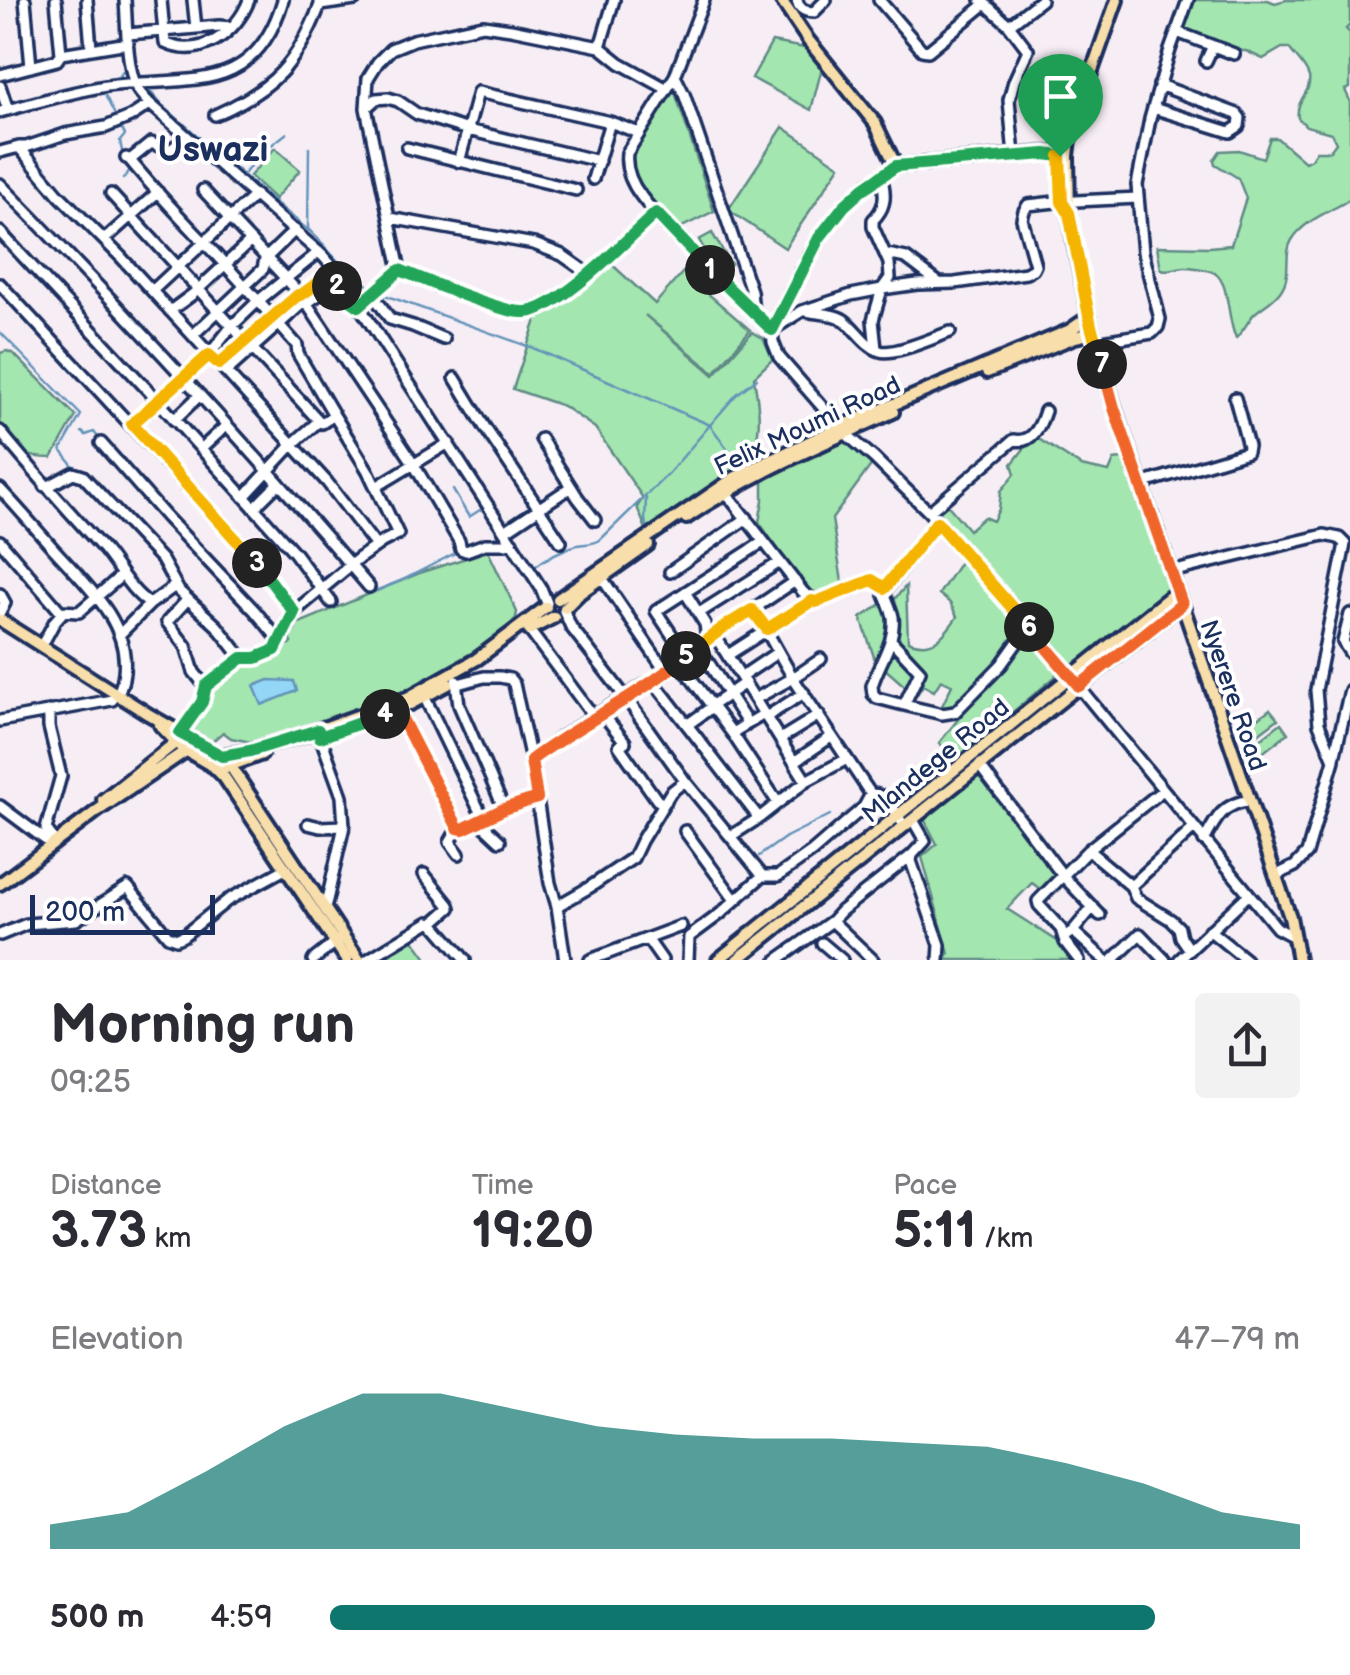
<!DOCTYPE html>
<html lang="en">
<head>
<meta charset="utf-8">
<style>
	:root { --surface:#fff; --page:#f2f2f3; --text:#2b2b33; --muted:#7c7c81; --accent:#0f766e }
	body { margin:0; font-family:"Balsamiq Sans",sans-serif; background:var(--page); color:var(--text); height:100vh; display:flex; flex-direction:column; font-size:38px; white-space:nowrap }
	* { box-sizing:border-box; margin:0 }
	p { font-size:32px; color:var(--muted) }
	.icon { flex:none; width:55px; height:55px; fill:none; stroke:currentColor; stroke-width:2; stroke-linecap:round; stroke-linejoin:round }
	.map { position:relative; height:960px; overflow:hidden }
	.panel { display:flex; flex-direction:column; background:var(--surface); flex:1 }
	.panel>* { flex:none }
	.scale { position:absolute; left:30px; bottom:25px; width:185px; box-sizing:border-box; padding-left:10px; border:5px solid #1b2f5e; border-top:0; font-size:28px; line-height:35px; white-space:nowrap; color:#1b2f5e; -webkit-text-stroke:8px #fff; paint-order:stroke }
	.pin { position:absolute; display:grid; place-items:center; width:85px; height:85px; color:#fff; margin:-102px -42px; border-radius:50% 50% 50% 0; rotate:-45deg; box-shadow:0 0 10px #0007 }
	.pin .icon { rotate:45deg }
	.km { position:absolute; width:50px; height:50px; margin:-25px; border-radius:50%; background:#222; color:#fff; font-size:28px; line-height:50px; text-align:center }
	.round { display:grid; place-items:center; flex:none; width:105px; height:105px; border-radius:10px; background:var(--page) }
	.headline { display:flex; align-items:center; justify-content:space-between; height:170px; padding:0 50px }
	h1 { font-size:55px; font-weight:700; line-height:75px }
	.metrics { display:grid; grid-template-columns:repeat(3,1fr); gap:15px; height:170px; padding:10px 50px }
	.metrics div { display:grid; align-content:center }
	.metrics b { font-size:50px; font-weight:700 }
	.metrics small { font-size:28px; font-weight:400 }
	.metrics p { font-size:28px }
	.chart { height:280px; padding:20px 50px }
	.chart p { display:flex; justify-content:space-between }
	.chart svg { width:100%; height:180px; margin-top:10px; fill:var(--accent); opacity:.7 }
	ul { padding:0 50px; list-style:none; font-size:32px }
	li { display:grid; grid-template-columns:160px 120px 1fr; align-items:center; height:75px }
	li i { height:25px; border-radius:12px; background:var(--accent) }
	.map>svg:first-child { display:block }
	.green { fill:#a4e6af; stroke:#608a86; stroke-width:2.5 }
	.water { fill:#94d6f6; stroke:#6493b9; stroke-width:2.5 }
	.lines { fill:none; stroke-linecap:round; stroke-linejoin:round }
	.stream { stroke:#6493b9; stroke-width:2.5 }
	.minor-casing { stroke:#1b2f5e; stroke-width:16 }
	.major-casing { stroke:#1b2f5e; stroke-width:18 }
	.minor { stroke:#fff; stroke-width:9 }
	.major { stroke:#f8deab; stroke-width:10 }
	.split-1-casing { stroke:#fff; stroke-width:20 }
	.split-2-casing { stroke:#fff; stroke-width:20 }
	.split-3-casing { stroke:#fff; stroke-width:20 }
	.split-4-casing { stroke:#fff; stroke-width:20 }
	.split-5-casing { stroke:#fff; stroke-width:20 }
	.split-6-casing { stroke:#fff; stroke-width:20 }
	.split-7-casing { stroke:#fff; stroke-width:20 }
	.split-8-casing { stroke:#fff; stroke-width:20 }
	.split-1 { stroke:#22a559; stroke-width:12 }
	.split-2 { stroke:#22a559; stroke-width:12 }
	.split-3 { stroke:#f5b400; stroke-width:12 }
	.split-4 { stroke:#22a559; stroke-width:12 }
	.split-5 { stroke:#f0652b; stroke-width:12 }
	.split-6 { stroke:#f5b400; stroke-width:12 }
	.split-7 { stroke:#f0652b; stroke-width:12 }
	.split-8 { stroke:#f5b400; stroke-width:12 }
	.labels { text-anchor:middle; stroke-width:8; stroke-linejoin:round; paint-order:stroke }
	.street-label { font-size:25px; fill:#1b2f5e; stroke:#fff }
	.district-label { font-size:35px; font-weight:bold; fill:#1b2f5e; stroke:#fff }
</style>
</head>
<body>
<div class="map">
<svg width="1350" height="960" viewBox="0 0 1350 960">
	<rect width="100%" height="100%" fill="#f7eef5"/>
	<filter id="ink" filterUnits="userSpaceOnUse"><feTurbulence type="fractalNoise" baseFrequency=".01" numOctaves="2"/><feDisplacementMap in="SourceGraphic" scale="20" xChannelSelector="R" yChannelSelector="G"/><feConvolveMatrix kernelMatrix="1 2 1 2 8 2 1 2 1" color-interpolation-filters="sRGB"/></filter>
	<g filter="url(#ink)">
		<path class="green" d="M1192 0H1268L1275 3 1286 0H1350V25L1346 29 1350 33V88L1345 90 1350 101V199C1331 212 1305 219 1292 240 1285 251 1289 266 1286 279 1282 296 1267 303 1255 313 1248 320 1244 331 1236 338 1226 319 1231 276 1210 271 1204 269 1191 267 1185 267 1175 267 1171 272 1161 269L1157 246 1209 247 1231 245 1246 198 1238 178 1215 164 1214 160 1220 151 1239 150 1263 158 1270 138H1277L1305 162 1311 159 1316 151H1330L1336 143 1331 133 1306 126 1298 118C1295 100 1312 92 1309 77 1306 66 1295 57 1289 48H1282L1263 59 1246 51H1235L1182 32Z
			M772 42 826 52 811 110 752 78Z
			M673 86 714 211 678 229 646 195 629 164 642 132Z
			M783 127 840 166 785 248 728 210Z
			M275 148 300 170 275 199 250 176Z
			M712 233 731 264 717 272 699 240Z
			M607 260 655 304 683 272 750 330 714 373 645 315 714 375 752 332 763 338 773 359 754 377C757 398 762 421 756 441 746 473 677 513 648 534L637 507 643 498 595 428 563 406 513 389 539 311Z
			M7 351 14 354 76 416 52 458C21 458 19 450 0 428V353Z
			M1034 436 1081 466 1109 472 1114 460 1130 458 1174 587 1069 670 934 511 945 502 969 530 984 517 993 521 999 509 1001 491 1015 474 1012 464Z
			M848 438 875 460 832 519 843 588 816 600 810 596 759 522 763 500V480Z
			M488 551 517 612 516 618 497 638 405 691 256 743 231 738 223 732 209 744 187 733 210 686 226 672 292 643 287 630 292 626 422 572Z
			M962 559 1023 630 965 703 941 708 952 685 941 680 934 691 923 685 916 696 875 660 861 618 886 601 891 603 906 586 908 641C933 651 943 637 957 617L950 603 939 594Z
			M1026 635 1057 672 1055 677 956 759 939 743Z
			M1270 709 1278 719 1250 740 1243 730Z
			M1281 723 1288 733 1261 754 1254 744Z
			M982 770 1058 870 1040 889 1032 883 1007 909 1062 944 1076 960H946L949 954 922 857 937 844 924 819Z
			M412 938 428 960H383Z"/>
		<path class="water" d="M269 680 294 681 297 691 262 705 254 686Z"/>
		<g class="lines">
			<path class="stream" d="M102 82 118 77 126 69
				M144 84 162 105 200 138
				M103 91 125 135 120 141 123 156
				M309 148 308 229 324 245
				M215 151 309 231
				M245 173 257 156 287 133
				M123 179 131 169 127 163
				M325 247 339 262 372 289
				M379 293 533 348 710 425 736 395 757 378
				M0 332 81 415 61 450 74 467
				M82 432 86 435 94 432 100 440
				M453 490 469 517 483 508 477 497
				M646 498 645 521 649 529
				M480 542 501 534
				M533 568C547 557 560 550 577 545 586 543 592 545 600 540L669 473 710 425 735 459
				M375 591 401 581 459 551
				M75 659 111 685
				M759 856 786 837 830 815"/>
			<defs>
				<path id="minor" d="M25 0 31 67
					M56 0 61 54
					M87 0 91 48
					M125 0C127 25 126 60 135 84 137 91 144 98 150 104L323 256 338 273 541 588 547 603
					M161 0 165 43C201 60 237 32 249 0
					M193 0 196 28
					M797 0C798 9 806 12 814 12L826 0
					M879 0 922 50 928 51 984 5
					M981 0 1009 25 1028 50 1014 81 1009 100 1014 156
					M320 5 355 0
					M1009 25 1041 0
					M1177 32 1234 54
					M128 34 219 26 231 27
					M600 47 614 0
					M1206 61 1213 46
					M0 75 57 60 61 54 128 43
					M675 76 704 0
					M0 86 8 110
					M366 108 376 99 388 98 398 101 417 114 468 130 599 161
					M1153 108 1230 132 1239 126 1240 118 1237 114 1159 85
					M0 112C35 103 70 92 106 86 185 75 254 99 283 0
					M215 115C274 89 297 64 320 5V0
					M610 122 639 133
					M19 147H26L65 134 106 127 130 117 150 104
					M407 148 576 190
					M0 152 19 147 59 195 120 256 327 482 376 546
					M130 160 151 143 170 150 187 137
					M459 162 478 92 610 122 593 179
					M896 166C877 178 856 191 841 209 811 244 793 289 772 330L773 342 779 357 845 433 874 458 929 512 1029 626 1277 928 1294 937
					M0 184C127 314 251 448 369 587
					M203 190 301 295 410 458 459 541 461 549 466 551 485 544H506L512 542
					M111 194 319 421 322 423 334 415 298 354 297 345C266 310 235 274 202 240 177 214 152 187 129 159L126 158
					M390 218 534 244 562 255 589 274
					M0 232 158 401 294 552 331 602
					M104 240 158 192
					M887 254 906 258 939 283
					M400 270 366 108 368 78 378 62 391 49 413 40 483 25 511 29 600 47 620 63 667 89
					M400 270C432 283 462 296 495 306 505 309 516 313 526 312 559 310 630 237 656 213
					M0 284 249 553 294 612
					M152 291 255 195
					M372 293 390 319 413 326 444 339
					M307 303 335 283 346 297 359 306 400 270
					M170 311 193 294 251 241
					M805 311C817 314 834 313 844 320 856 329 865 346 880 351 894 356 935 337 950 332
					M753 313 751 291 684 94 675 76 627 153C625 169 632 184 641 196 653 213 669 227 684 242 712 272 741 302 772 330L802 311 851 295 882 289 917 284 955 283 1026 273 1033 269 1035 265 1022 219 1024 211 1028 205 1055 202 1138 198
					M193 335 263 269 265 259 295 230
					M1096 342 1152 333 1158 327 1160 319 1143 252 1137 185 1150 119 1170 50 1188 0
					M876 349 873 320 882 289 890 278 889 263 873 227V220C884 209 886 199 883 184
					M219 364 298 295H301L328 276 335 283
					M226 372 305 301
					M455 378 484 426 561 542
					M174 420 200 395
					M132 425 209 355 232 326 258 301 319 252
					M0 431C33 472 69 511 104 550 119 568 130 591 150 604L175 586
					M541 439 578 498 595 520
					M101 443 167 518 255 611 279 640 277 647C267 655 255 659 242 658
					M201 449 227 425
					M1141 484 1247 452 1248 446 1235 398
					M45 486H49L73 473 83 476 162 560 179 591 217 626 242 658 206 687 202 702 180 733
					M376 487 449 443
					M0 489C18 508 35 528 52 547 83 582 130 621 124 672 123 683 120 693 112 700L0 721
					M723 489 803 592 816 602 871 580 882 587H888L937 522
					M244 497 295 442 319 421
					M254 508 279 483
					M929 512 1014 440C1032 444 1040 427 1045 411
					M505 531 571 487
					M0 541 60 611 79 612 122 575
					M670 572 747 518
					M1171 572 1324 535 1339 538 1345 544 1316 690 1319 724 1334 760 1307 853 1295 866 1275 876
					M602 578 666 672
					M882 587C885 597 891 607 893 617 896 642 878 664 872 686L873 694 877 698 900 704 942 714 955 712 1001 665 1029 626
					M685 592 705 624 707 639
					M0 594 5 603 0 612
					M188 599 167 622 186 646 194 672 206 687
					M752 610 795 581
					M564 611 571 627 626 698 685 781 761 874 760 878 720 914 689 937 688 960
					M699 613 780 562
					M1350 614 1343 642 1350 653
					M529 630 594 717
					M120 634 150 604
					M714 634 752 610 767 629
					M279 640 289 626 294 612 358 559 382 542 398 534 368 471 334 415
					M891 640 920 671 904 705
					M42 645 55 621 63 612
					M698 646 747 723
					M728 655 812 601
					M686 656 656 611 763 542
					M821 659 793 678 868 790 871 794C888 794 893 808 901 821
					M679 662 732 733 778 803
					M741 677 778 652
					M456 681 459 705 504 809
					M654 682 759 818
					M458 684 484 677H500L510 679 514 684 531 760 550 883 557 906 565 960
					M425 698 484 820V826L500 841
					M755 699 793 678 766 630
					M711 706 745 683
					M399 709V713L458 828
					M49 711V727L61 776 46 829 52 837
					M602 713 625 742 619 746 657 800 662 803 666 801
					M766 717 804 693
					M687 725 712 707
					M318 730 342 796 344 826 325 909
					M732 733 764 714
					M780 739 819 715
					M1334 758 1350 690
					M531 760 560 738 646 684 654 682 714 634 806 781
					M794 762 831 737
					M979 765 1063 876 1100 915
					M0 806 47 841
					M913 820 925 841 912 855 911 861 940 945 939 960
					M308 824 320 827 344 826
					M685 831 735 900
					M731 836 759 818 806 781 847 759
					M1204 841C1215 820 1224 802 1249 801
					M1088 850 1131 886 1136 898 1171 920 1179 928 1181 937 1190 950
					M459 854 450 842 458 828 463 829 504 809 537 798
					M424 874 449 905 450 908 433 923
					M761 876H778L812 852 864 807 871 794
					M1131 886 1194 828
					M557 906 590 887 633 858 641 841 671 792 685 781
					M832 921 873 960
					M1209 930 1246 960
					M1073 931 1093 907
					M0 935 27 924 76 920 128 887 168 936 176 939 183 936 228 900 285 869
					M1064 937 1073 931 1105 960
					M648 940 662 960
					M822 943 842 960
					M313 960 341 938
					M367 960 429 922 433 923 465 960
					M590 960 681 926
					M777 960 832 921 841 911 912 855
					M1079 960 1065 942 1061 929 1039 905 1038 901 1088 850 1163 790
					M1113 960 1140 934 1165 960
					M1179 960 1248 895"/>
				<path id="major" d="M781 0 808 40 875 123 896 166 1045 153 1068 156
					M1117 0 1071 130 1068 156 1069 213 1074 243 1091 326 1115 409 1290 917 1298 960
					M1062 189 1061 141 1081 79
					M987 372 1075 337 1093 333
					M686 518C750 474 822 444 893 412
					M558 599 734 478 840 427 1070 330 1089 317
					M565 608 580 593 648 545
					M0 620 148 714 225 758 359 960
					M529 630 554 617
					M410 704 448 684
					M160 725 182 748 214 767 224 777 347 960
					M214 767 223 755 249 751 310 733 407 698 477 659 546 607
					M218 770 262 754
					M103 800 180 739
					M0 884 97 811 187 750
					M718 960 1177 591
					M737 960 1182 604"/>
			</defs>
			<use href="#minor" class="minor-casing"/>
			<use href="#major" class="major-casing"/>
			<use href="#minor" class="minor"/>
			<use href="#major" class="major"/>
		</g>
	</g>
	<g class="lines" filter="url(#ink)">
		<defs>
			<path id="split-1" d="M710 270 772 330 819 238 844 206 864 188 896 166 1045 154 1060 156"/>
			<path id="split-2" d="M337 286 346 297 359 306 400 270C432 283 462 296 495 306 505 309 516 313 526 312 560 310 629 237 656 213L710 270"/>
			<path id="split-3" d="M257 563 132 424 209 355 219 364 298 295H301L328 276 337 286"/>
			<path id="split-4" d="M257 563 294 612 275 650 256 658H242L206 686 202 702 180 733 222 756 250 751 318 730 320 737 385 714"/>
			<path id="split-5" d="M385 714 399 709V713L458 828 463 829 504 809 537 798 531 760C581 723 639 696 686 656"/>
			<path id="split-6" d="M686 656 724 627 752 610 767 629 812 601 816 602 872 580 885 588 937 522 1029 627"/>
			<path id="split-7" d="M1029 627 1079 686 1182 604 1114 408 1102 364"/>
			<path id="split-8" d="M1060 156 1062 202 1069 213 1091 326 1102 364"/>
		</defs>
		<use href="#split-1" class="split-1-casing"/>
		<use href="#split-2" class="split-2-casing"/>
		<use href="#split-3" class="split-3-casing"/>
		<use href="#split-4" class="split-4-casing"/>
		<use href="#split-5" class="split-5-casing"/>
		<use href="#split-6" class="split-6-casing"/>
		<use href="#split-7" class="split-7-casing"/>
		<use href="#split-8" class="split-8-casing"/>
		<use href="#split-1" class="split-1"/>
		<use href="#split-2" class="split-2"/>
		<use href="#split-3" class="split-3"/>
		<use href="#split-4" class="split-4"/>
		<use href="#split-5" class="split-5"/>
		<use href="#split-6" class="split-6"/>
		<use href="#split-7" class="split-7"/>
		<use href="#split-8" class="split-8"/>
	</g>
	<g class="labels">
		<g class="street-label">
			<text transform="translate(807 425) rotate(-25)" y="9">Felix Moumi Road</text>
			<text transform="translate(1234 695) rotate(71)" y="9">Nyerere Road</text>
			<text transform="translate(935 760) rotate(-39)" y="9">Mlandege Road</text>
		</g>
		<g class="district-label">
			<text x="213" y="161">Uswazi</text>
		</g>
	</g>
</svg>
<div class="scale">200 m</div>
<div class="pin" style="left:1060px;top:156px;background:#1e9e55"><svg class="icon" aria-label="arrive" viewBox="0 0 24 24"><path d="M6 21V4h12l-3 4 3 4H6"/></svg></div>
<b class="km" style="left:710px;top:270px">1</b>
<b class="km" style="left:337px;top:286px">2</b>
<b class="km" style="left:257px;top:563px">3</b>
<b class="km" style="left:385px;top:714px">4</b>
<b class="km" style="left:686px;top:656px">5</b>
<b class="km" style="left:1029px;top:627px">6</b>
<b class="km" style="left:1102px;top:364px">7</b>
</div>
<section class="panel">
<div class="headline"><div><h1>Morning run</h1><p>09:25</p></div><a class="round"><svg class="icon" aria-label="share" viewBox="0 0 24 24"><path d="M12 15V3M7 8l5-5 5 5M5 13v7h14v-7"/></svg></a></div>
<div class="metrics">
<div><p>Distance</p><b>3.73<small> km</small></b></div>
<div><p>Time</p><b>19:20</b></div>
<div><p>Pace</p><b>5:11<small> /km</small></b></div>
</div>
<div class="chart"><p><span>Elevation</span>47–79 m</p>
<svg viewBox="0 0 160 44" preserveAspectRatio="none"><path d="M0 44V38L10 35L20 25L30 14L40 6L50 6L60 10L70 14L80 16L90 17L100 17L110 18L120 19L130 23L140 28L150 35L160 38V44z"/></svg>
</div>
<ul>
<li><b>500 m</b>4:59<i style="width:85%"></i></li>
</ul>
</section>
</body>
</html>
